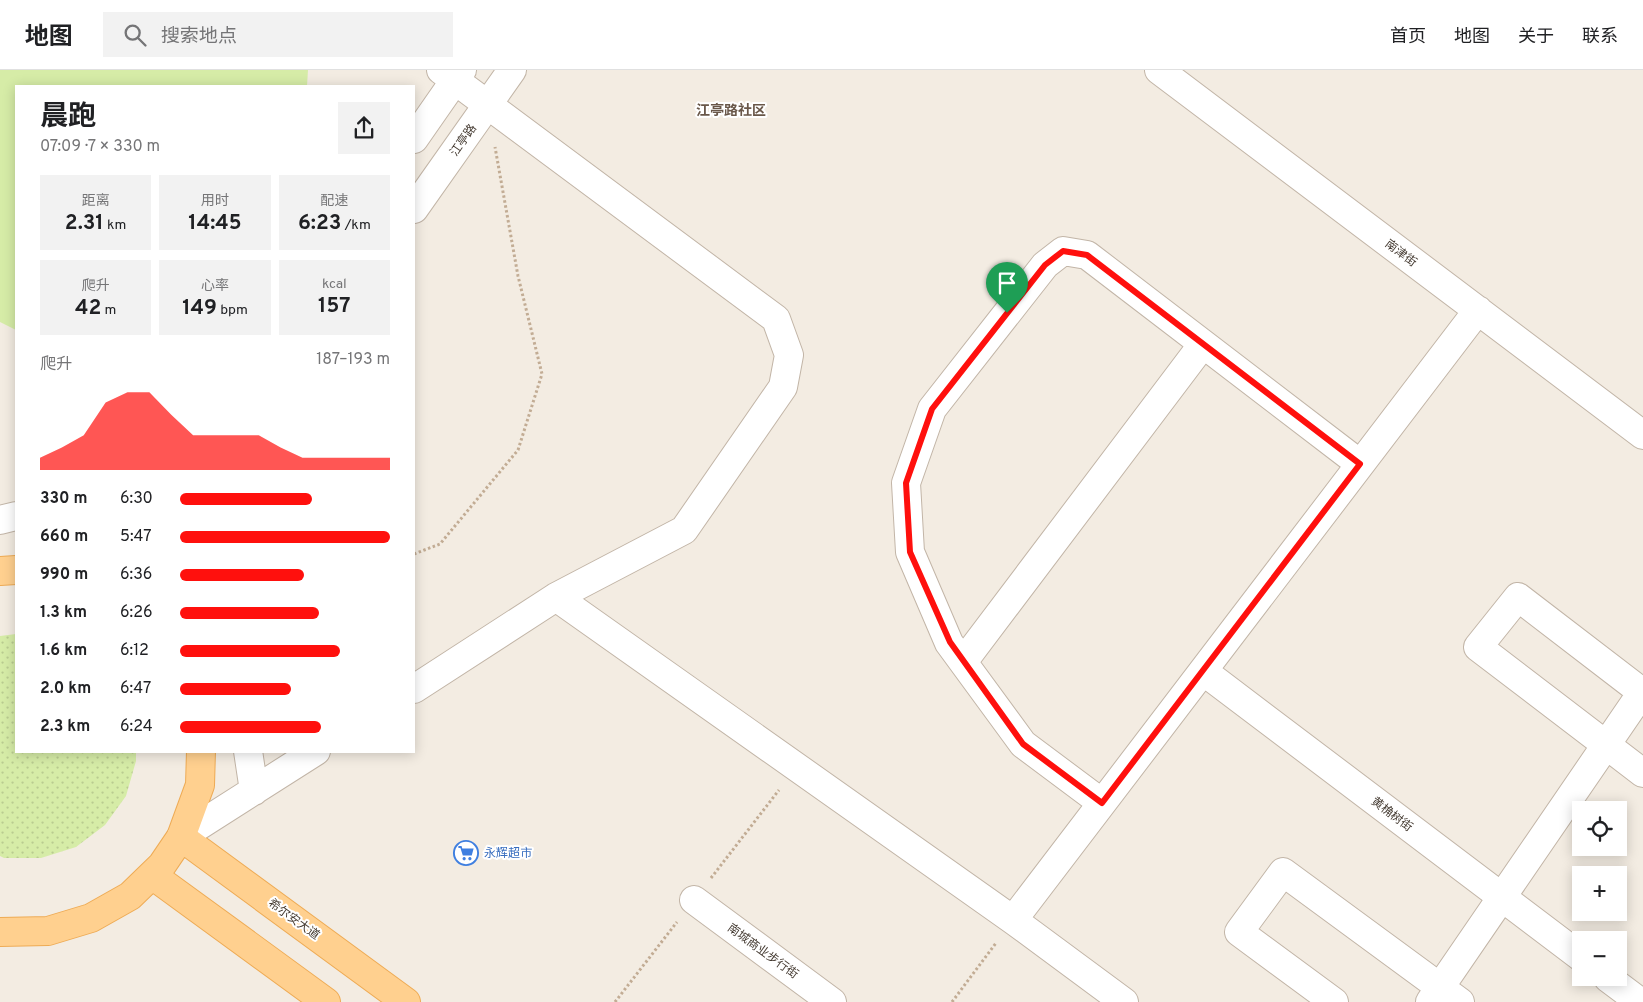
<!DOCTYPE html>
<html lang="zh">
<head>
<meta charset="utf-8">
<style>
	:root { --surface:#fff; --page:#f2f2f2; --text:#202124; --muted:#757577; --line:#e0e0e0; --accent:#ff100d }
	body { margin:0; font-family:Overpass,"Noto Sans SC",sans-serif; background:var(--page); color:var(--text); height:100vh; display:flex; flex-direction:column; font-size:19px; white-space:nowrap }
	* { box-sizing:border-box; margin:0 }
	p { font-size:16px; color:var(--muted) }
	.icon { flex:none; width:28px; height:28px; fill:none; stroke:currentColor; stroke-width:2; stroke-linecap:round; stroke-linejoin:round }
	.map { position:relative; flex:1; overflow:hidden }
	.panel { position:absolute; left:15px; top:15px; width:400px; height:668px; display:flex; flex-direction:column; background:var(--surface); border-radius:0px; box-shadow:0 2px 12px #0003 }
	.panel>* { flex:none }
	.controls { position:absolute; left:1572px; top:731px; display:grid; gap:10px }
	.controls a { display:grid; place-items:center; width:55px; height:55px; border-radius:0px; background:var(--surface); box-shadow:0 2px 12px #0003; font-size:25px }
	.pin { position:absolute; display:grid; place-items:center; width:42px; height:42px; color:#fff; margin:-51px -21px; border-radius:50% 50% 50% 0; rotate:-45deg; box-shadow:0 0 5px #0007 }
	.pin .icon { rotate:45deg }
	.round { display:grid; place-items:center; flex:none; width:52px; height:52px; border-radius:0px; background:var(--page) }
	.overview { display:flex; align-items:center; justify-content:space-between; height:85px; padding:0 25px }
	h1 { font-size:28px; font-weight:700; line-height:38px }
	.metrics { display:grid; grid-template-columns:repeat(3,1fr); gap:8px; height:85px; padding:5px 25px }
	.metrics div { display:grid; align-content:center; border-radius:0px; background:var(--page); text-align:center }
	.metrics b { font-size:21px; font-weight:700 }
	.metrics small { font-size:14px; font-weight:400 }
	.metrics p { font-size:14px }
	.chart { height:140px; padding:10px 25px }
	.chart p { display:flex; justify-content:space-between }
	.chart svg { width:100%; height:90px; margin-top:5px; fill:var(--accent); opacity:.7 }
	ul { padding:0 25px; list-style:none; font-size:16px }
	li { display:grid; grid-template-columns:80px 60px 1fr; align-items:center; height:38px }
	li i { height:12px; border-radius:6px; background:var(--accent) }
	header { display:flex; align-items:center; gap:30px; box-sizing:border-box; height:70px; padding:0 25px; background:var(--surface); border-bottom:1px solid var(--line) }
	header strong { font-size:24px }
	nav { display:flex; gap:28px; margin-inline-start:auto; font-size:18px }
	.search { width:350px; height:45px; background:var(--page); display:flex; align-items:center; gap:12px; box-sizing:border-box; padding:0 18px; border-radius:0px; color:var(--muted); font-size:19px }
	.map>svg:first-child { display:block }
	.grass { fill:url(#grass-dots) }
	.garden { fill:#d6eca7 }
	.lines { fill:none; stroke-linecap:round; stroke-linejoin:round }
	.minor-casing { stroke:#c2b5a7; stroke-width:30 }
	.major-casing { stroke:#eeab55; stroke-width:30 }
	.path { stroke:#c2ac94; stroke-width:3; stroke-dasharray:2.5 2.5; stroke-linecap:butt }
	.minor { stroke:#fff; stroke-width:28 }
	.major { stroke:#ffd08f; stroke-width:28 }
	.route-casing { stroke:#fff; stroke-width:10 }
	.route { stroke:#ff100d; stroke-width:6 }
	.labels { text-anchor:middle; stroke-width:4; stroke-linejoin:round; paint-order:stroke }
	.street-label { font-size:12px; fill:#453b32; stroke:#fff }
	.shop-label { font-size:12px; fill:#366cbe; stroke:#fff; text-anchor:start }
	.neighbourhood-label { font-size:14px; font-weight:bold; fill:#695749; stroke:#fff }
</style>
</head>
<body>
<header>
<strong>地图</strong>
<div class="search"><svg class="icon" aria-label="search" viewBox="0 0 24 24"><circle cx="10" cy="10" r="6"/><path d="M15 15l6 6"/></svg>搜索地点</div>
<nav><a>首页</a><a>地图</a><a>关于</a><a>联系</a></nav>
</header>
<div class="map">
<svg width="1643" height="932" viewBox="0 0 1643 932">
	<defs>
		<pattern id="grass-dots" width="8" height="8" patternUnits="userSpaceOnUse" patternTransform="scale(1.25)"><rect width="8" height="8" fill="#d6eca7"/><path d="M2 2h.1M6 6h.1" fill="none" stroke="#b9cb90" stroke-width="1.8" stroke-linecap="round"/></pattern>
	</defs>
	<rect width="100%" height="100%" fill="#f3ece2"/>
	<path class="grass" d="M16 564V681H136V691L126 726 105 755 76 777 41 788H4L0 786V566Z"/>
	<path class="garden" d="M0 0H308L307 16H16V260L0 252Z"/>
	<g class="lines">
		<defs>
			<path id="minor" d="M1159 0 1643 365
				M414 69 462 0
				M414 139 512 0
				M0 450 16 446
				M556 527 1013 850 1124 932
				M963 592 1203 274
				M1203 601 1581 887
				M414 619 556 527 684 460 783 317 789 285 776 249 441 0
				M1643 623 1518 527 1478 577 1643 703
				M248 681 254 721
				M1102 733 1023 674 949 573 910 482 906 413 932 339 1045 195 1063 181 1087 185 1360 394
				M181 767 316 681
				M694 830 832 932
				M1013 850 1478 240
				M1608 908 1640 932
				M1334 932 1239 862 1283 802 1460 932
				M1430 932 1643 621"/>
			<path id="major" d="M0 501 16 500
				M181 767 406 932
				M152 805 326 932
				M0 862 48 861 91 848 130 826 162 795 181 767 200 715 201 681"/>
		</defs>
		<use href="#minor" class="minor-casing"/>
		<use href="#major" class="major-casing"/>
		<path class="path" d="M414 484 440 474 518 380 542 304 518 206 495 77
			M711 808 779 720
			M615 932 677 852
			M952 932 996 873"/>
		<use href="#minor" class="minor"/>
		<use href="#major" class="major"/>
	</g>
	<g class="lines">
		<defs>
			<path id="route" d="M1063 181 1087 185 1360 394 1102 733 1023 674 950 572 910 482 906 413 932 339 1045 195Z"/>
		</defs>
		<use href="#route" class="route-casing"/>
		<use href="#route" class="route"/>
	</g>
	<defs>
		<symbol id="supermarket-ring" viewBox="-11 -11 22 22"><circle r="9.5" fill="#fff" stroke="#3f7fe0" stroke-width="1.5"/><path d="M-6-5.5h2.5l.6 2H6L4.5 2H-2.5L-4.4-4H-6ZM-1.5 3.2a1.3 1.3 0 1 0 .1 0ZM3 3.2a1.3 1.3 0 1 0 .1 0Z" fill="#3f7fe0"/></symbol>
	</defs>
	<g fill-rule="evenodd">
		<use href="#supermarket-ring" x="452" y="769" width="28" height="28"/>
	</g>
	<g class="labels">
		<g class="street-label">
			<text transform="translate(463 70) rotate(-55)" y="4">江亭路</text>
			<text transform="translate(1401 183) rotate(37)" y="4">南津街</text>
			<text transform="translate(1392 744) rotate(37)" y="4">黄桷树街</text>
			<text transform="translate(294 849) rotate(36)" y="4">希尔安大道</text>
			<text transform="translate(763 881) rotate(36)" y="4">南城商业步行街</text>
		</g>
		<g class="shop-label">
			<text x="484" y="787">永辉超市</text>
		</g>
		<g class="neighbourhood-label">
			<text x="731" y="45">江亭路社区</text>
		</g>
	</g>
</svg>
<div class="controls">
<a><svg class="icon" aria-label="locate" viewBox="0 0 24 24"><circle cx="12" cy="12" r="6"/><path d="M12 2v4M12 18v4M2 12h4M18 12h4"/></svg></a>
<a>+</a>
<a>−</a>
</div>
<div class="pin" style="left:1007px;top:243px;background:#1e9e55"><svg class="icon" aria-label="arrive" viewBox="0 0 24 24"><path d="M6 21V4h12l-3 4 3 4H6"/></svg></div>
<section class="panel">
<div class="overview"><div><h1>晨跑</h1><p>07:09 · 7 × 330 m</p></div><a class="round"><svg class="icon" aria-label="share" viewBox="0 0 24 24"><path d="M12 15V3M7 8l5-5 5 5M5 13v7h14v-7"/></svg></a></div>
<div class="metrics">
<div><p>距离</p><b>2.31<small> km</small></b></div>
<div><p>用时</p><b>14:45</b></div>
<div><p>配速</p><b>6:23<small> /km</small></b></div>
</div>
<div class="metrics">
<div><p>爬升</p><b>42<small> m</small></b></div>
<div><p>心率</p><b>149<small> bpm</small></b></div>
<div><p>kcal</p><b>157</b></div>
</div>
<div class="chart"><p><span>爬升</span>187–193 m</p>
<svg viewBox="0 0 160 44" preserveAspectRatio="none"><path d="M0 44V38L10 33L20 27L30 11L40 6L50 6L60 17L70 27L80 27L90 27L100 27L110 33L120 38L130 38L140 38L150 38L160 38V44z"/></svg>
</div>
<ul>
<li><b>330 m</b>6:30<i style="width:63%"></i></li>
<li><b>660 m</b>5:47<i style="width:100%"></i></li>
<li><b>990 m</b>6:36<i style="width:59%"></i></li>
<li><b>1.3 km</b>6:26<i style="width:66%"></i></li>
<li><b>1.6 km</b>6:12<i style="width:76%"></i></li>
<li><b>2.0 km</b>6:47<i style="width:53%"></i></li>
<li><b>2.3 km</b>6:24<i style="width:67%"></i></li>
</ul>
</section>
</div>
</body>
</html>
